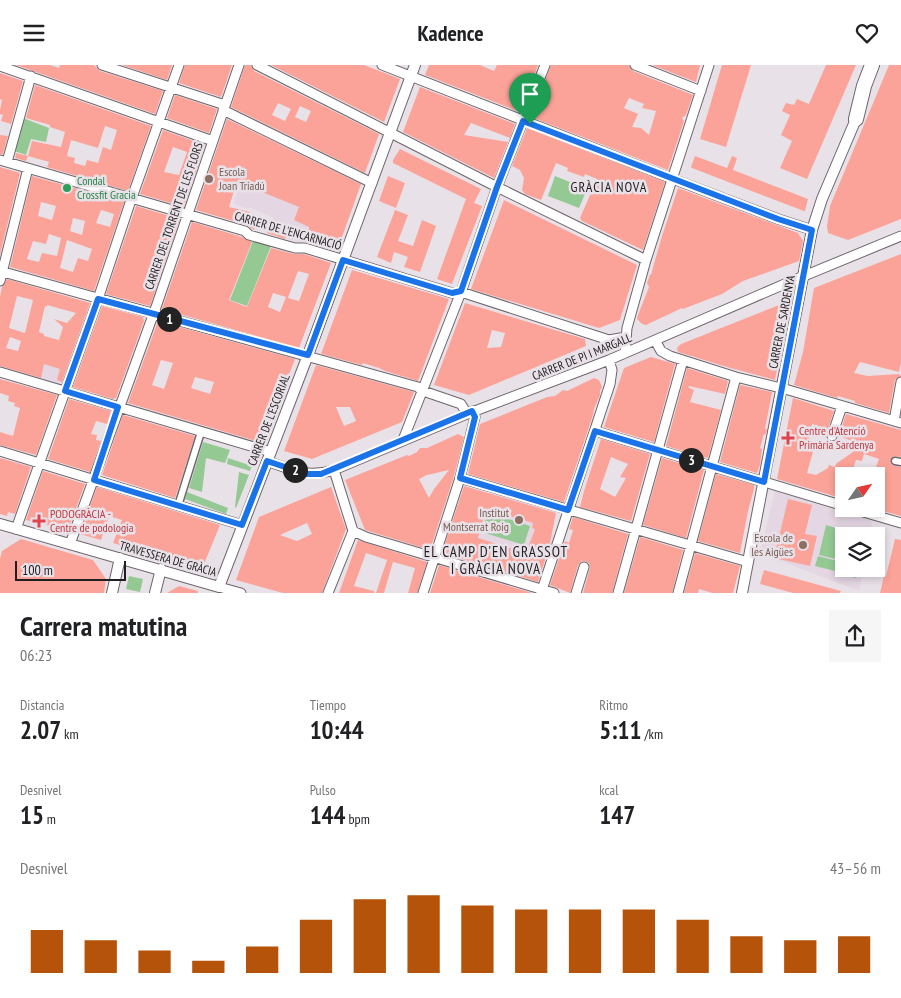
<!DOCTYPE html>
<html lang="es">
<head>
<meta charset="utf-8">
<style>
	:root { --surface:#fff; --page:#f6f6f6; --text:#202124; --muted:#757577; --accent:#b45309 }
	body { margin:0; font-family:"PT Sans Narrow",sans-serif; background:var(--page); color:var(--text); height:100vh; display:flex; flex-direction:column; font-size:19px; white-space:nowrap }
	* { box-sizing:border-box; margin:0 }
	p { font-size:16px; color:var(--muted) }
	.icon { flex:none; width:28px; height:28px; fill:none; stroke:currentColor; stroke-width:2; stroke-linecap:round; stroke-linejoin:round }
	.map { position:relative; height:528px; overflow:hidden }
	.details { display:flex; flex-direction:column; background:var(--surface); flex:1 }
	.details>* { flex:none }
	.needle { width:32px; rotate:56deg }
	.fabs { position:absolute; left:835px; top:402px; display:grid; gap:10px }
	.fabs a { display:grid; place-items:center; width:50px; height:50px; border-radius:0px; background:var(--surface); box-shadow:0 2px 8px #0003; font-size:25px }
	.scale { position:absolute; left:15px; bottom:12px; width:111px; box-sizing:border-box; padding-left:5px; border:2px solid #211e20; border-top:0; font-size:14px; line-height:18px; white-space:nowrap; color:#211e20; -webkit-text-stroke:4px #e9e1e8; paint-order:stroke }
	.pin { position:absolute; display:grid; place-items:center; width:42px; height:42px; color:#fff; margin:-51px -21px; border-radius:50% 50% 50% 0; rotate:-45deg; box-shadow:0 0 5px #0007 }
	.pin .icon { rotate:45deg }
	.km { position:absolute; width:25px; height:25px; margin:-12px; border-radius:50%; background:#222; color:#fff; font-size:14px; line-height:25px; text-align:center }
	.round { display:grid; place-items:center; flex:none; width:52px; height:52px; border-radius:0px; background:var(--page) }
	.overview { display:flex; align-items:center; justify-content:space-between; height:85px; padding:0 20px }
	h1 { font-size:28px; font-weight:800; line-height:38px }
	.stats { display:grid; grid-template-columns:repeat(3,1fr); gap:8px; height:85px; padding:5px 20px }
	.stats div { display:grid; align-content:center }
	.stats b { font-size:25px; font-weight:800 }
	.stats small { font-size:14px; font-weight:400 }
	.stats p { font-size:14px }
	.chart { height:140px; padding:10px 20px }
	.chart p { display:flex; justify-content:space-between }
	.chart svg { width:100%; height:90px; margin-top:5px; stroke:var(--accent); stroke-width:6 }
	header { display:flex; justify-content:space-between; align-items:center; height:65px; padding:0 20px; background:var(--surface); font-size:22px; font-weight:800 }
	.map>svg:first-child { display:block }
	.built { fill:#e4d6e3 }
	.green { fill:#94c994 }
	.building { fill:#fca399; fill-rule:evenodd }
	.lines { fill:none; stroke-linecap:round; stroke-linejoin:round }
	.pedestrian-casing { stroke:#6d656c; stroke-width:9 }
	.minor-casing { stroke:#6d656c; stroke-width:11 }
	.tertiary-casing { stroke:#6d656c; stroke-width:12 }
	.primary-casing { stroke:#6d656c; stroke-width:16 }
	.pedestrian { stroke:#fff; stroke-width:6 }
	.minor { stroke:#fff; stroke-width:9 }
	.tertiary { stroke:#fff; stroke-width:10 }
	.primary { stroke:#fff; stroke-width:14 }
	.route-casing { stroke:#fff; stroke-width:10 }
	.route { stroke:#1a73e8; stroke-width:6 }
	.education-dot { fill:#8d6e63; stroke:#e9e1e8; stroke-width:2 }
	.leisure-dot { fill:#2e9e5b; stroke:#e9e1e8; stroke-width:2 }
	.health-dot { fill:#e0444e; stroke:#e9e1e8; stroke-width:2 }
	.labels { text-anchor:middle; stroke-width:5; stroke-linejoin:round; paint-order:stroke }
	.education-label { font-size:12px; fill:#785e54; stroke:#e9e1e8; text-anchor:end }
	.leisure-label { font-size:12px; fill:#27864d; stroke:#e9e1e8; text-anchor:start }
	.street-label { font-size:12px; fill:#211e20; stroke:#e9e1e8 }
	.health-label { font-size:12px; fill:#be3a42; stroke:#e9e1e8; text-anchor:start }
	.neighbourhood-label { font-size:14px; letter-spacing:1px; fill:#211e20; stroke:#e9e1e8 }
	.quarter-label { font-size:15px; letter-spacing:1px; fill:#211e20; stroke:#e9e1e8 }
</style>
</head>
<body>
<header><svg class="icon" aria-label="menu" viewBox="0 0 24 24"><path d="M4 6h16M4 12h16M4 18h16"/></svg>Kadence<svg class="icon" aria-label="heart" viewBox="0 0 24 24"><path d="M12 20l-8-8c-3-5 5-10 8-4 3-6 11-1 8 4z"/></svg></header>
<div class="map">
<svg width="901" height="528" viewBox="0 0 901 528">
	<rect width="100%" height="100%" fill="#e9e1e8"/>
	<path class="built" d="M244 108 302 125 305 160 308 161 306 168H304L307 170 305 179 286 173 288 164 301 168 302 166 274 155 272 154 273 152 248 142 247 144 233 138Z
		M44 271 50 272 46 291 70 299 63 320 34 311Z
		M775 426 872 456 869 471H844V504H863L859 526 760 488Z
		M491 427 556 447 552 463V469L555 470 548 494 478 473Z"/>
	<path class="green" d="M23 53 49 63 46 77 31 74 26 90 14 86Z
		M555 111 587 124 579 143 548 131Z
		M253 176 271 181 247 241 230 235Z
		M203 377 230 385 225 398 206 393 202 427 189 423Z
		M228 393 252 401 250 406 227 399Z
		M239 407 249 410 236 443 235 442Z
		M187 427 228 443 226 449 185 434Z
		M488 447 530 461 524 480 482 467Z
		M826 460 843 465 836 494 819 490Z
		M844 474V504H858L856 513 836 508Z
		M818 491 837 496 835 506 815 501Z
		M129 511 143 514 140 527 126 524Z"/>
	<path class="building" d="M16 0H50L59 3 60 0H94L100 6 163 26 155 49Z
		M122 0H172L167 15Z
		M185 0H232L221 32 179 18Z
		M245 0H251L254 6 379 69 365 108 231 42ZM278 38 291 44 285 56 272 50ZM300 41 311 46 306 57 295 52Z
		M271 0H364L400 14 384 57Z
		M429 0H480L494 6 497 0H538L520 47 425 10Z
		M551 0H629L633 6 693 30 686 50 682 53 684 56 668 105 531 52ZM629 33 644 39 642 43 656 46 649 70 641 63 632 62 638 49 624 43Z
		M652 0H700L696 17Z
		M722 0H751L726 82 700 74Z
		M826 0H856L807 114 780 103 792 76 781 70 790 50 782 46 786 38 794 40 797 34 809 39Z
		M889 0H901V154L848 175 828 168 827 161 830 141Z
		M0 8 23 16 11 59 1 56 3 50 0 49V45L2 35 0 34Z
		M35 20 151 61 128 126 47 102 49 97 28 91 32 76 61 82 65 67 50 62V60L26 53ZM105 61 117 65 111 85 103 82 98 98 87 95 85 101 74 98 75 93 67 91 71 75 98 83Z
		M420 22 515 59 510 73 471 58 464 70 508 77 494 113 403 67Z
		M175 30 217 44 209 68 167 53Z
		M227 54 361 119 337 186 305 177 309 162 294 155 299 142 240 118 237 127 234 126 229 142 250 147 249 149 258 151 254 165 247 160 196 145Z
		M527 63 665 117 643 185 582 156 580 153 597 114 585 109 584 112 567 106 568 103 556 98 541 135 525 129 522 125 524 113 520 105 512 101Z
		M163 65 205 80 184 142 140 129ZM173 82 187 87 179 110 164 107Z
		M0 70 8 71 3 89H0Z
		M400 84 481 124 474 138 482 141 452 219 437 214 466 134 393 98V95Z
		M16 88 28 91 26 96 15 93Z
		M695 91 727 103 732 91 737 93 733 105 808 134 805 146H804L692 103 691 102Z
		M0 102 20 108 0 190Z
		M32 111 124 137 94 226 10 202ZM41 137 56 141 52 155 38 151ZM101 145 114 149 110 162 96 158ZM73 153 85 156 82 170 70 166ZM49 169 61 173 57 191 42 188 39 197 27 194 33 176 46 179ZM67 175 92 184 88 196 78 193 73 207 60 203Z
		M388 111 405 118 396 143 379 136Z
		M678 123 798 168 803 176 799 196 743 216 722 229 683 244 682 243 646 260 642 259 637 254 638 250 649 222 647 218 650 210 652 208V206L662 171Z
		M504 135 637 200 620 255 599 263 471 224Z
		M136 141 180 154 150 241 106 229Z
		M395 145 408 150 398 176 413 181 422 155 436 161 420 207 404 202 408 192 394 187 391 198 377 192Z
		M274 155 281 158 280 160 289 163 285 174 267 168 270 157 273 158Z
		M192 157 242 172 252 177 229 235 247 242 271 183 294 189H304L331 198 299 283 162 244ZM298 206 309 209 299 236 288 233ZM273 228 286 232 280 247 268 242Z
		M901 189V298L899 307 860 297 854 308 868 311 899 309 901 311 895 315 889 348 855 338V336L838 331 837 333 794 320 803 287 814 223Z
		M352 205 449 234 418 316 385 306 379 303 363 298 362 300 321 289Z
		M7 214 90 238 62 317 57 315 60 304 44 299 41 313 0 301V232L2 222ZM17 231 33 235 25 268 9 263ZM47 240 76 248 67 258 54 254 63 262 59 275 44 271V269L39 267 45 241 47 242ZM10 272 21 276 18 286 6 283Z
		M465 238 585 274 586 281 469 330 434 320ZM492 265 505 268 501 282 487 283Z
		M784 238 789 243 775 315 727 302 678 287 677 283 681 279Z
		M102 241 143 252 144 256 116 333 113 334 73 322Z
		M158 256 295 294 263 378 128 338ZM161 295 173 298 164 324 152 320ZM195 312 214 317 210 329 191 323Z
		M651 292 675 299 654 377 604 362 624 303Z
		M316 300 414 327 402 357 312 394 284 386ZM336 342H350L356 356 344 361Z
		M687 303 728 316 725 329 689 321 688 322 694 325 690 337 721 345 708 393 666 381Z
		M594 313 599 315 602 322 600 326V330L594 344 593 350 564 437 468 409 480 359 547 332 555 331 563 325 567 326Z
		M0 314 57 330 36 390 0 380V367L13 371 20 343 14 341 15 338 8 336 9 331 0 328Z
		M740 320 772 327 765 364H767L766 368 765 370 764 369 760 383 762 384 760 400 757 408 720 397Z
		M793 333 834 346 828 364 812 359 807 385 813 387 807 408 816 410 828 403 829 400 834 402 837 398 853 387 855 377 839 371 846 349 901 365V392L894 391 890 396 892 400 901 402V451L876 444V411H873L879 394 864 389 862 396 856 395 851 411H844V434L777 414Z
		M69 334 111 346 107 359 96 356 91 369 97 370 96 375 101 376 90 407 48 394Z
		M123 350 195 371 175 433 102 410Z
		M458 369 464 372 454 411 430 485 365 465 345 415 407 390 409 391 417 387 420 383H427ZM449 405 434 424 429 433 419 414 427 410Z
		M601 374 650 389 631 456 580 442 584 426ZM611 392 628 399 620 412 626 413 615 432 600 424Z
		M0 393 31 402 15 449 8 447 7 451 0 449Z
		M662 393 704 405 686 473 643 460Z
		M43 406 85 419 68 465 26 455Z
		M716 409 754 420V424L748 446 740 488 698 476Z
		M464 421 556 448 549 483 538 517 442 488ZM486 444 533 458 532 463 535 464 526 488 478 473Z
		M97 422 220 460 202 504 113 478 122 455 109 451 101 475 80 469Z
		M331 422 346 464 322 528H283L236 515 259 452ZM307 458 312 469 297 476 280 470Z
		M788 434 812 440 805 469 817 471 810 501 774 493Z
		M573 452 628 469 612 528H583L590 503 589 498 585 496H582L578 500 570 528 550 520 565 476 569 478 573 465 569 464Z
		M640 472 683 485 672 528H624Z
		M21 474 93 495 106 514 104 528H0V494L2 486Z
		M895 474 901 475V528H880L884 511H886Z
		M358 475 427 497 417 528H408L415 503 393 497 384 528H376L387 495 366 488 354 521 374 526V528H339Z
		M695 488 740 501 733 528H712L699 524 698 528H684Z
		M439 500 532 528H430Z
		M764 505 841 526 840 528H793L760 519Z
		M179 521 198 526V528H167Z"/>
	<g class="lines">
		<defs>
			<path id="pedestrian" d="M895 396 901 397
				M178 441 201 367"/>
			<path id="minor" d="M102 0 225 40
				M257 0 497 122 646 195
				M382 0 673 114 778 154 812 165
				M635 0 701 26
				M0 1 213 76
				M223 45 372 118
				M0 95 245 166 249 170 295 183H305L452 228 461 227 609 275 626 272
				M7 97 31 11
				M0 206 418 322 422 326
				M0 216 28 103
				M655 275 661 286 670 291 736 312 785 324 901 358
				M625 288 627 263 646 195 709 0
				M0 307 271 387
				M426 327 461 339 467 349
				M894 356 901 317
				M595 366 844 441
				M832 371 842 341
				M403 375 461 227 497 122 545 0
				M0 386 242 460
				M267 396C292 405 307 413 334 405L467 349 609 295 787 218 901 171
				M460 413 748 497
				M853 444 901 458
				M16 464 98 234 130 138 179 0
				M353 466 366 472 554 528
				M70 479 156 242 239 0
				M219 522 241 528
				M328 528 353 466 334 405
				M423 528 460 413 475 352 473 346
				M541 528 610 319 612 305 609 295
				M576 528 584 502
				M618 528 683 295
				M678 528 736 312"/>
			<path id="tertiary" d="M0 459 219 522 308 290 415 0
				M112 528 120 493
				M155 528 161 504
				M742 528 812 165 822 134 859 47"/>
			<path id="primary" d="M856 54 864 21 872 0"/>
		</defs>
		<use href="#pedestrian" class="pedestrian-casing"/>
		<use href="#minor" class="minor-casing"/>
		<use href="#tertiary" class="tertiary-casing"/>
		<use href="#primary" class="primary-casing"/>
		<use href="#pedestrian" class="pedestrian"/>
		<use href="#minor" class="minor"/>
		<use href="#tertiary" class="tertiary"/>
		<use href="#primary" class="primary"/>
	</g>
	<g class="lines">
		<defs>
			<path id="route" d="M523 56 778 154 812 165 764 417 595 366 568 445 460 413 475 352 472 346 321 409H306L267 396 242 460 94 415 118 342 65 326 98 234 308 290 343 195 452 228 461 226 497 122Z"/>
		</defs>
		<use href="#route" class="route-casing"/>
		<use href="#route" class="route"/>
	</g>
	<g class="education-dot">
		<circle cx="209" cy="114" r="5"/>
		<circle cx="519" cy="455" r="5"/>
		<circle cx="803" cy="480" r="5"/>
	</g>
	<circle class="leisure-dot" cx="67" cy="123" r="5"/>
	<g class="health-dot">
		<path d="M785.5 365.5h5v5h5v5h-5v5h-5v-5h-5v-5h5z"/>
		<path d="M36.5 448.5h5v5h5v5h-5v5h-5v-5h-5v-5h5z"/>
	</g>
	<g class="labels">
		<g class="education-label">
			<text x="219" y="111" text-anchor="start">Escola<tspan x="219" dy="14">Joan Triadú</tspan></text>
			<text x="509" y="452">Institut<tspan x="509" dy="14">Montserrat Roig</tspan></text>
			<text x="793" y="477">Escola de<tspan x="793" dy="14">les Aigües</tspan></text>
		</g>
		<g class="leisure-label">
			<text x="77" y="120">Condal<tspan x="77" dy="14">Crossfit Gracia</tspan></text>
		</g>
		<g class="street-label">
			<text transform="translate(174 151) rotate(-71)" y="4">CARRER DEL TORRENT DE LES FLORS</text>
			<text transform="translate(288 166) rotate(16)" y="4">CARRER DE L'ENCARNACIÓ</text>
			<text transform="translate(782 257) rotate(-79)" y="4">CARRER DE SARDENYA</text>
			<text transform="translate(582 292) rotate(-22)" y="4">CARRER DE PI I MARGALL</text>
			<text transform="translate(269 355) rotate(-69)" y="4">CARRER DE L'ESCORIAL</text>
			<text transform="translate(168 494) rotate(16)" y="4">TRAVESSERA DE GRÀCIA</text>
		</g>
		<g class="health-label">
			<text x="799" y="370">Centre d'Atenció<tspan x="799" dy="14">Primària Sardenya</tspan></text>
			<text x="50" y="453">PODOGRÀCIA -<tspan x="50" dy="14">Centre de podologia</tspan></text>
		</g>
		<g class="neighbourhood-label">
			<text x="609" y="127">GRÀCIA NOVA</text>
		</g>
		<g class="quarter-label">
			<text x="496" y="492">EL CAMP D'EN GRASSOT<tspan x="496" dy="17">I GRÀCIA NOVA</tspan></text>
		</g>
	</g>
</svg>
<div class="fabs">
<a><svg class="needle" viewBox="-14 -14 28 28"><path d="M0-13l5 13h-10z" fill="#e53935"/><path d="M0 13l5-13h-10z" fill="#757577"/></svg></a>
<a><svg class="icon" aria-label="layers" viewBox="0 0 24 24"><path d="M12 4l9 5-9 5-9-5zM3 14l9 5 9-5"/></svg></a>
</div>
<div class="scale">100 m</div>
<div class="pin" style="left:530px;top:59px;background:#1e9e55"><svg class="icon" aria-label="arrive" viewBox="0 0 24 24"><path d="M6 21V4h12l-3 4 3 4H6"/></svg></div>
<b class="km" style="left:169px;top:254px">1</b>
<b class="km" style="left:295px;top:405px">2</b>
<b class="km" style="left:691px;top:395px">3</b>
</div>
<section class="details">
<div class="overview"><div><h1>Carrera matutina</h1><p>06:23</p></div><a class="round"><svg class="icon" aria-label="share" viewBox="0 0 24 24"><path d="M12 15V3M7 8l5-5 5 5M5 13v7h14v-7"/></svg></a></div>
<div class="stats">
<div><p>Distancia</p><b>2.07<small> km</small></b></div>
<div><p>Tiempo</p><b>10:44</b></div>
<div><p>Ritmo</p><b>5:11<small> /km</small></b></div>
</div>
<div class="stats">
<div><p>Desnivel</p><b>15<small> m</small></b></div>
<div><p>Pulso</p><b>144<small> bpm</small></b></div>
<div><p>kcal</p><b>147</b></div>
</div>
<div class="chart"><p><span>Desnivel</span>43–56 m</p>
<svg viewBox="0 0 160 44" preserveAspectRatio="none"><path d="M5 44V23M15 44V28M25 44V33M35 44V38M45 44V31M55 44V18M65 44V8M75 44V6M85 44V11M95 44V13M105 44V13M115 44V13M125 44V18M135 44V26M145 44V28M155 44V26"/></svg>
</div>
</section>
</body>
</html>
